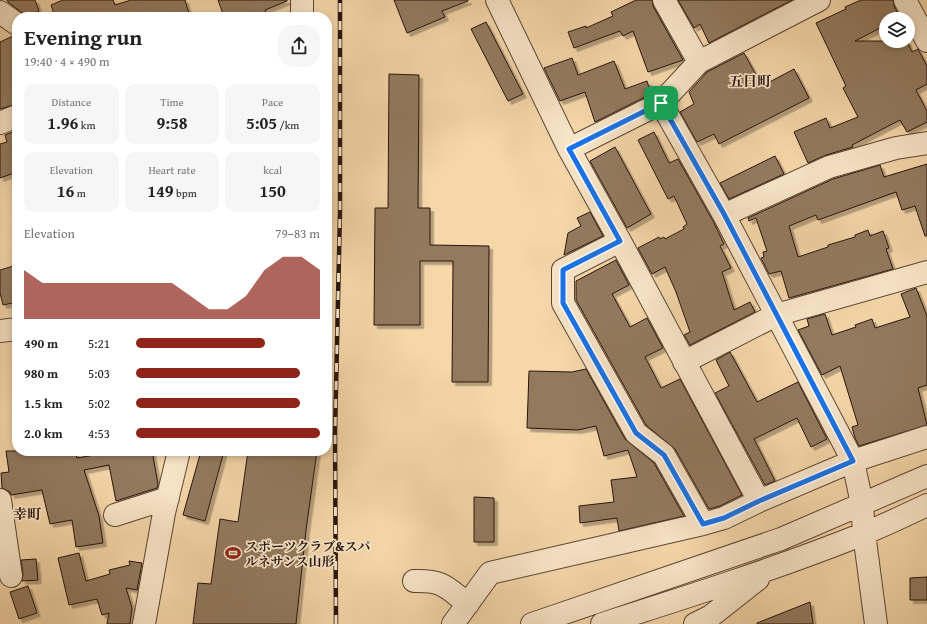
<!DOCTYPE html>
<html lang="en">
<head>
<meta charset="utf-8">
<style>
	:root { --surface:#fff; --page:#f6f6f6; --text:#222; --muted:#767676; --accent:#8f2418 }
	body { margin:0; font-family:"Gentium Book Plus","Noto Serif JP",serif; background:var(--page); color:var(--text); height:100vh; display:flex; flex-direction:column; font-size:15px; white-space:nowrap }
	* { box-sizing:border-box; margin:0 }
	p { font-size:13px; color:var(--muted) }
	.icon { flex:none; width:22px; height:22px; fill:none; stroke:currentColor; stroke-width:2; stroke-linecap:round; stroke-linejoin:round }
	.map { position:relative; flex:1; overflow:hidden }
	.side { position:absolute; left:12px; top:12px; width:320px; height:444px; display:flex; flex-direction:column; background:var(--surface); border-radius:16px; box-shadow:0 2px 6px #0003 }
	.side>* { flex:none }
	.controls { position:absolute; left:879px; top:12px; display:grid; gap:8px }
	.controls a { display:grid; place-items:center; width:36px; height:36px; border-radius:50%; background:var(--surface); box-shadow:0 2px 6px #0003; font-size:20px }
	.pin { position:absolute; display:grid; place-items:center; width:34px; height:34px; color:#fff; margin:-17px; border-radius:8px; box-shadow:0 2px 6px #0006 }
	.round { display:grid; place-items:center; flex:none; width:42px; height:42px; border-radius:16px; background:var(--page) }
	.overview { display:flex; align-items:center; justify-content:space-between; height:68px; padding:0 12px }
	h1 { font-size:22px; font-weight:800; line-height:30px }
	.metrics { display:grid; grid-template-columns:repeat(3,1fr); gap:6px; height:68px; padding:4px 12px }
	.metrics div { display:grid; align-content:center; border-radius:10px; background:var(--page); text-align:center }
	.metrics b { font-size:17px; font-weight:800 }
	.metrics small { font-size:11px; font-weight:400 }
	.metrics p { font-size:11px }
	.chart { height:112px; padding:8px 12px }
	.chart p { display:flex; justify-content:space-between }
	.chart svg { width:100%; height:72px; margin-top:4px; fill:var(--accent); opacity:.7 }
	ul { padding:0 12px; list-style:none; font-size:13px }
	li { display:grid; grid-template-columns:64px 48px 1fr; align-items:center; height:30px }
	li i { height:10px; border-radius:5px; background:var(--accent) }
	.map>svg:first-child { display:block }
	.building { fill:#937a5f; stroke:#28150d; filter:url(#shadow) }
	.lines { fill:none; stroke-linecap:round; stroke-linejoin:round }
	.minor-casing { stroke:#5b4634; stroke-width:24 }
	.minor { stroke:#f8e5c8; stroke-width:22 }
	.rail-casing { stroke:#28150d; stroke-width:4.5 }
	.rail { stroke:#f8e5c8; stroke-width:3; stroke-dasharray:9; stroke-linecap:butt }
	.route-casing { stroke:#fff; stroke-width:8 }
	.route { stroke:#1a73e8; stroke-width:5 }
	.labels { text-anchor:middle; stroke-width:3.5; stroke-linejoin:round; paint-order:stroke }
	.poi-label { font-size:13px; font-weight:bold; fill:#28150d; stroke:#f8e5c8; text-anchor:start }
	.neighbourhood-label { font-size:14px; font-weight:bold; fill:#28150d; stroke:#f8e5c8 }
</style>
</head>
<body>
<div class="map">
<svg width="927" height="624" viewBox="0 0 927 624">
	<defs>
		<filter id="shadow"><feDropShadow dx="3.5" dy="3.5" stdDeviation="0" flood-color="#0004"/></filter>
	</defs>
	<rect width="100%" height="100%" fill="#f5d7aa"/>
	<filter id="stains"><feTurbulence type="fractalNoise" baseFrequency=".005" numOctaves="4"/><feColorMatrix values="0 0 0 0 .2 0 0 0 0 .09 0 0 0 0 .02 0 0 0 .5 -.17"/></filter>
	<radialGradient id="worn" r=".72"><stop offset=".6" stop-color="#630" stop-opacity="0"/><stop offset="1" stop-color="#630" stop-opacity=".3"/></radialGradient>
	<path class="building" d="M7 0H35L39 11 26 16 8 2Z
		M63 0H113L115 5 131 0H185L190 17H55L51 5Z
		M218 0H287V1L265 10 266 12 253 17H224Z
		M394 0H468V1L442 11 445 17 407 33Z
		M636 0H652L653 6 683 60 648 72 633 31 623 36 620 31 574 48 568 32 586 26V28L613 16 611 12Z
		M678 0H792L709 43 700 24 694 28Z
		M861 0H893L894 6 900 18 898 19H886V25L855 41H907L912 52 918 49 927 66V84L916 90 927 111V122L907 132 900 120 852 145 853 147 826 155 808 163 794 132 826 118 830 128 858 117 843 88 846 86 816 23 846 9 845 7Z
		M486 22 523 94 508 101 471 29Z
		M13 36H17V104L0 109V42Z
		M744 53 762 86 794 69 809 98 719 144 714 134 697 142 680 112 694 104 689 92 707 72Z
		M572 58 578 75 614 61 625 89 647 81 651 94 595 122 585 92 560 101 544 68Z
		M389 74 419 75 418 208H430V245L489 246 488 382H452L453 261H420V325H374L375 208H388Z
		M17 130V172L0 178V144L7 142 5 135Z
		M654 132 669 163 678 159 713 221 724 244 720 246 731 268 722 272 734 310 750 302 755 312 690 345 684 335 690 332 676 292 665 267 652 274 638 248 659 237 660 239 664 237 665 239 684 229 683 227 687 224 674 196 668 199 638 140Z
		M615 147 651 214 627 228 590 161Z
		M775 156 784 174 729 199 720 183Z
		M927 164V236H925L915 206 902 210 896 192 818 220 816 215 789 226 798 257 828 247V245L855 237V235L868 230 870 236 883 231 889 248 886 249 893 269 789 298 781 271 769 274 761 258 764 257 763 252 767 251 756 218 749 221 748 218 833 179 880 165 884 177Z
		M590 212 603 236 564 255 568 233 581 226 577 218Z
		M616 260 629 285 612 294 630 327 647 318 663 348 645 357 661 388 680 379 742 495 720 506 709 509 675 449 646 425 576 300V281Z
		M17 265V302L3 305 0 293V270Z
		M916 288 927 316V385L918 388 927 425 859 446 855 438 852 427 858 425 840 366 822 375 798 330 809 326 807 319 825 314 832 335 856 327 855 325 872 319 875 328 910 317 901 294Z
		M730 352 757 402 798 382 827 439 811 447 797 418 754 439 775 481 765 485 715 393 729 386 716 360Z
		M586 369 625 439 654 463 684 516 619 531 617 518 580 523 579 506 614 502 611 480 637 477 628 450 604 456 596 426 578 430 527 428 529 371 572 372Z
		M6 451H75L77 458 100 454 99 451H152L158 484 157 488 116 501 109 465 84 470 99 516 103 543 76 547 72 520 50 524 42 490 11 495 10 492 2 488 1 473 9 472Z
		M201 451H224L205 521 183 515Z
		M248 451H317L306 530 296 624H193L198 583 211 584 220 519 238 522Z
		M474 497 494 498V542H474Z
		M79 553 86 581 110 574 109 570 130 565 129 561 142 563 137 590 126 588 132 608 130 624H107L109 613 102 615 97 599 69 605 58 558Z
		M36 559 38 580 22 581 23 574 21 560Z
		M927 577V600H910V578Z
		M28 586 37 613 19 619 10 592Z
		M810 602 813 624H757V623Z"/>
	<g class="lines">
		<defs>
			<path id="minor" d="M497 0 569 149 620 241 759 501 853 461 927 437
				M664 0 699 62
				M905 0 927 41
				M0 12 17 24
				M302 17V0
				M661 103 724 215 853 461 862 504 864 533 876 624
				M0 123 17 116
				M569 149 661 103 699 62 819 0
				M724 215 829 167 896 148 927 143
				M620 241 563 270V303L636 433 664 455 703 524
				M0 331 17 329
				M684 362 776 315 927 272
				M0 500 11 576
				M115 515 168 498
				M414 581C443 580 446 587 468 604
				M144 624 164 513 179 451
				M453 624 490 573 703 524 724 518 759 501
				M532 624 781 539 927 476
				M602 624C690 596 778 568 863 534 885 525 906 515 927 505
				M695 624 711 616 758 579"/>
		</defs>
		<use href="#minor" class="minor-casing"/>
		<use href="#minor" class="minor"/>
		<defs>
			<path id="rail" d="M336 624 335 433 340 211V0"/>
		</defs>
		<use href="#rail" class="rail-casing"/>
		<use href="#rail" class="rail"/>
	</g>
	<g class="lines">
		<defs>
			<path id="route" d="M661 103 724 214 853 461 759 501 724 518 703 524 664 455 636 433 563 303V270L620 241 569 149Z"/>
		</defs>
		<use href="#route" class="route-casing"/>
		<use href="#route" class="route"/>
	</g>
	<defs>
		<symbol id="stadium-bare" viewBox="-9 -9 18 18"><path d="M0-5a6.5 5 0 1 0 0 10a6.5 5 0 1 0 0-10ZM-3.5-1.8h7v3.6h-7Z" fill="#8f2418" stroke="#f8e5c8" stroke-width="2.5" paint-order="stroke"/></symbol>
	</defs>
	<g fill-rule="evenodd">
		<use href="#stadium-bare" x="222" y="542" width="22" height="22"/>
	</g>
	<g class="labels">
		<g class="poi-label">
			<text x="245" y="551">スポーツクラブ&amp;スパ<tspan x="245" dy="15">ルネサンス山形</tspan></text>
		</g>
		<g class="neighbourhood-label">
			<text x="750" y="86">五日町</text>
			<text x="27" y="519">幸町</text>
		</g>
	</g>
	<rect width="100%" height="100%" filter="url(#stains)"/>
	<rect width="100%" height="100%" fill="url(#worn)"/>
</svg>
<div class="controls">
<a><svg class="icon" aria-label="layers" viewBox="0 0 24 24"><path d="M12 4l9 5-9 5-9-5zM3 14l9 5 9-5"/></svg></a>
</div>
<div class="pin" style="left:661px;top:103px;background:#1e9e55"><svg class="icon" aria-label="arrive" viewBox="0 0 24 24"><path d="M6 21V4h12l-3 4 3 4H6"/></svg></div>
<section class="side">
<div class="overview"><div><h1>Evening run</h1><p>19:40 · 4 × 490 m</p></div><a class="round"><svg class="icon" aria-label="share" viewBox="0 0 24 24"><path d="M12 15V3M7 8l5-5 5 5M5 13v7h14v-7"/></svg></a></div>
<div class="metrics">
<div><p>Distance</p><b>1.96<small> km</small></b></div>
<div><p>Time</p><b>9:58</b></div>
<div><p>Pace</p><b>5:05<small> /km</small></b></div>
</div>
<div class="metrics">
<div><p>Elevation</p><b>16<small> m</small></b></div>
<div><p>Heart rate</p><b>149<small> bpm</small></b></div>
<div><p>kcal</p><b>150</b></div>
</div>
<div class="chart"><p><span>Elevation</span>79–83 m</p>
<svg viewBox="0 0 160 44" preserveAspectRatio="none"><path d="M0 44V14L10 22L20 22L30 22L40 22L50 22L60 22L70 22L80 22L90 30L100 38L110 38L120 30L130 14L140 6L150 6L160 14V44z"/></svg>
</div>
<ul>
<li><b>490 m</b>5:21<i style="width:70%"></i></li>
<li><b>980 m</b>5:03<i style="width:89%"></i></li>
<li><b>1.5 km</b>5:02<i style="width:89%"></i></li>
<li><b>2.0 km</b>4:53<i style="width:100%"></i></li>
</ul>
</section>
</div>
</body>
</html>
